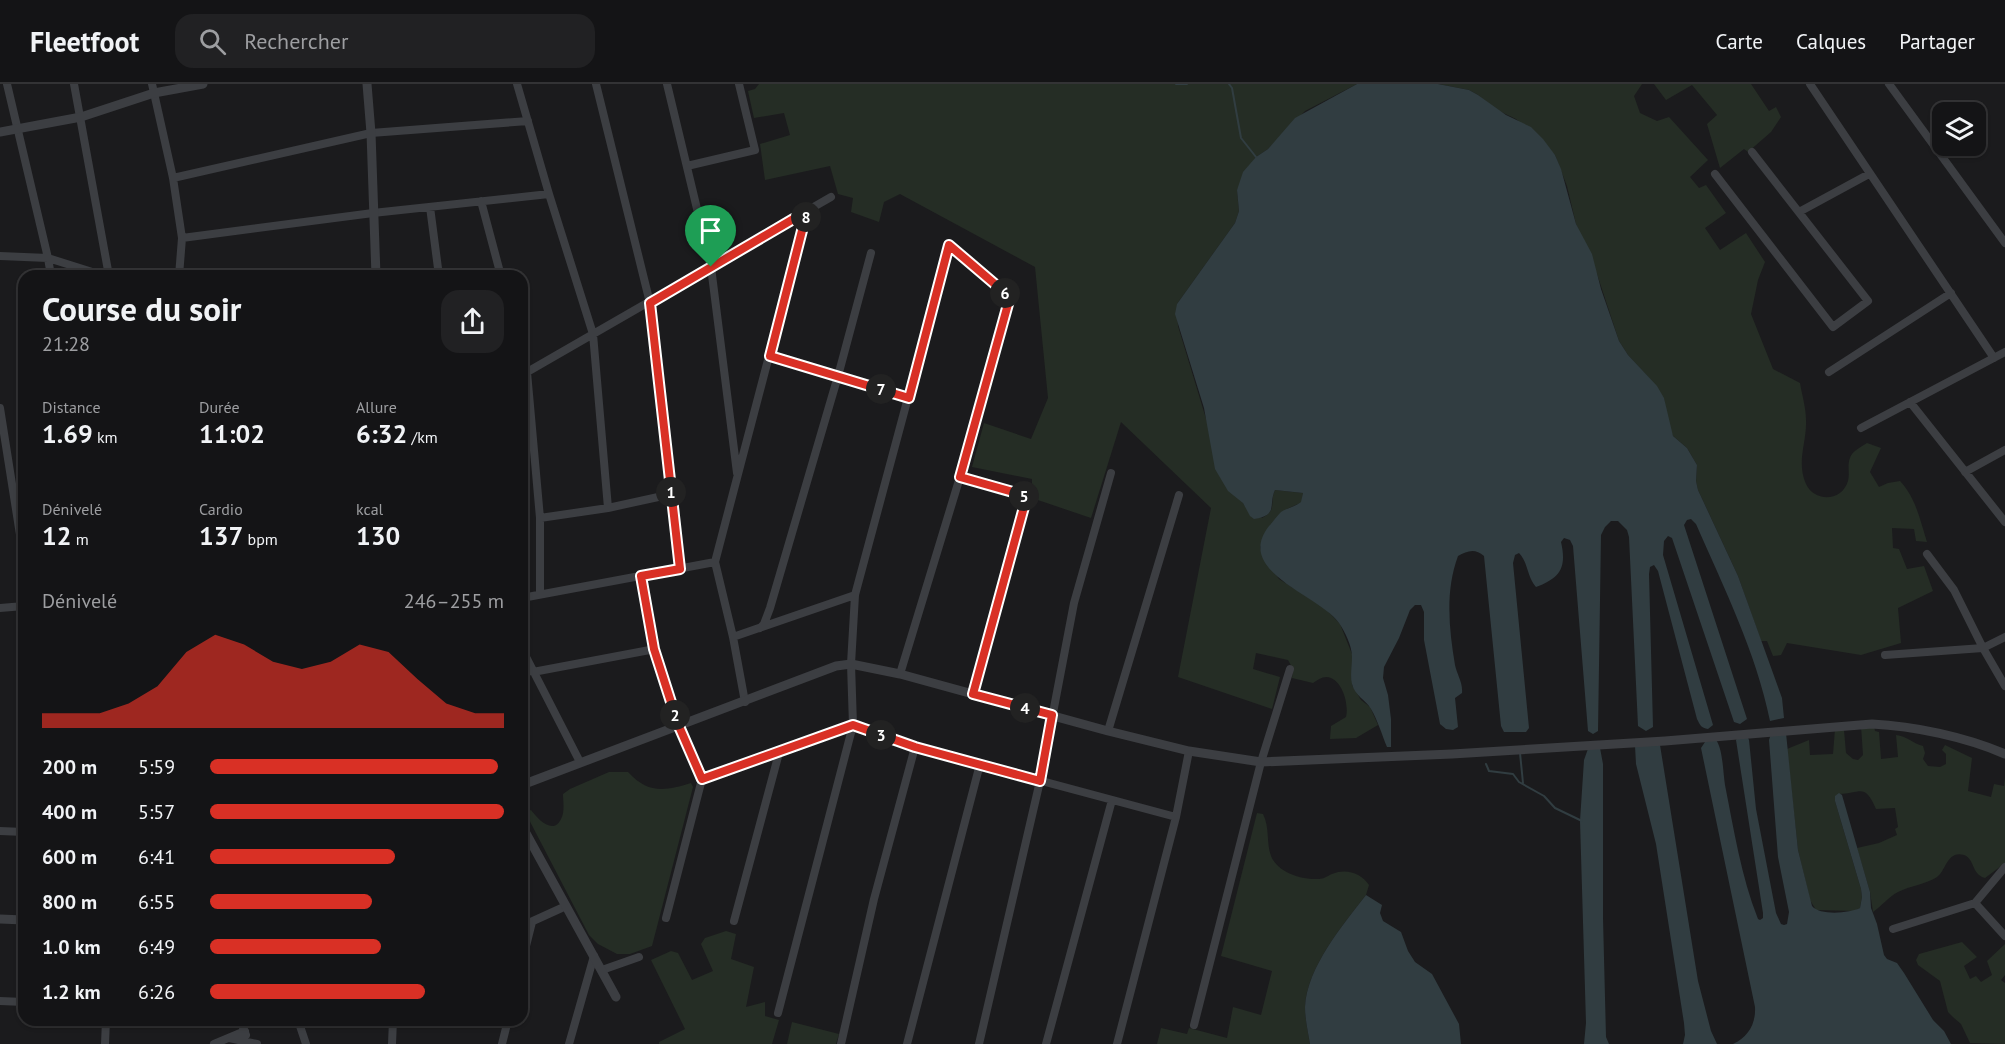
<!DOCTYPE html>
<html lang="fr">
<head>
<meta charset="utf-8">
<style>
	:root { --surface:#141416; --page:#212123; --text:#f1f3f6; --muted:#9d9ea1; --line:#333335; --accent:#d93025 }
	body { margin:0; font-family:"PT Sans",sans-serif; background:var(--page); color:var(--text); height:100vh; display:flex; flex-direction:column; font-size:22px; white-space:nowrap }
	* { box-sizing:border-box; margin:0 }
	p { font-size:20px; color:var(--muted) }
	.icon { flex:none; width:33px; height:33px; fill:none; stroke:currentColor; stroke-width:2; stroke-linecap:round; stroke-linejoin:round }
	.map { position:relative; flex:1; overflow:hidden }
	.sheet { position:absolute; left:18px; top:186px; width:510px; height:756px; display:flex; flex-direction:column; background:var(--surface); border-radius:18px; box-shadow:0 2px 4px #0004,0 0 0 2px var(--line) }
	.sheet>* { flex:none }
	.fabs { position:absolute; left:1932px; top:18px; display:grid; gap:12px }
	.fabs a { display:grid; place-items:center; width:54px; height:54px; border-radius:12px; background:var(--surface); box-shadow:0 2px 4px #0004,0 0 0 2px var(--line); font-size:30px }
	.pin { position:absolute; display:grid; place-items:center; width:51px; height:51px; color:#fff; margin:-62px -26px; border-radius:50% 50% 50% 0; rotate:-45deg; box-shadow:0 0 6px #0007 }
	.pin .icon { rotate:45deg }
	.km { position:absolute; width:30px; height:30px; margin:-15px; border-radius:50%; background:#222; color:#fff; font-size:16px; line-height:30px; text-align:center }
	.round { display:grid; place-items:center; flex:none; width:63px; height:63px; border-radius:18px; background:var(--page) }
	.summary { display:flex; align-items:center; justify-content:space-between; height:102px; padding:0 24px }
	h1 { font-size:33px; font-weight:700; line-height:45px }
	.metrics { display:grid; grid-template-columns:repeat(3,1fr); gap:9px; height:102px; padding:6px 24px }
	.metrics div { display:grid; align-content:center }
	.metrics b { font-size:26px; font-weight:700 }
	.metrics small { font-size:16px; font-weight:400 }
	.metrics p { font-size:16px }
	.chart { height:168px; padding:12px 24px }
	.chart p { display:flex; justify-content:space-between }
	.chart svg { width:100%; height:108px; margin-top:6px; fill:var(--accent); opacity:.7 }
	ul { padding:0 24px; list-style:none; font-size:20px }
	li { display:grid; grid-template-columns:96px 72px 1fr; align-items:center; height:45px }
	li i { height:15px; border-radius:8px; background:var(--accent) }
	header { display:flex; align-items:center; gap:36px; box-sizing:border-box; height:84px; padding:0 30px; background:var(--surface); border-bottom:2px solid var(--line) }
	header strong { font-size:28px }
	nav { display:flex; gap:33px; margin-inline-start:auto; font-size:21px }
	.search { width:420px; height:54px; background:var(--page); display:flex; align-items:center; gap:15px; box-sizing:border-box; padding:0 21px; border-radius:18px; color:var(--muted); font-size:22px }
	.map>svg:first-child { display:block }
	.green { fill:#252d25 }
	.water { fill:#313d41 }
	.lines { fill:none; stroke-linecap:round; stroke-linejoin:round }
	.stream { stroke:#313d41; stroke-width:2 }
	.minor { stroke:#3c3e42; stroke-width:8 }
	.tertiary { stroke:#3c3e42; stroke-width:9 }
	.route-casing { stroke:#fff; stroke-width:12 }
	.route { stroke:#d93025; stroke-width:8 }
</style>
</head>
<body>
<header>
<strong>Fleetfoot</strong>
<div class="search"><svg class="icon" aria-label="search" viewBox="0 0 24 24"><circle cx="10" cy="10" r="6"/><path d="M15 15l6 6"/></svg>Rechercher</div>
<nav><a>Carte</a><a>Calques</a><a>Partager</a></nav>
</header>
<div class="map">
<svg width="2005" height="960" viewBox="0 0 2005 960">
	<rect width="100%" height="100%" fill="#1b1b1d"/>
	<path class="green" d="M759 0H1357L1305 27 1268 65 1256 73 1237 106 1239 127 1235 139 1177 220 1178 242 1207 338 1243 419 1247 425 1262 434C1278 425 1269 419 1275 406L1303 409 1302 418 1287 425 1260 463 1264 475 1279 495 1325 524 1340 540 1352 570V601L1361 616 1370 623 1378 641 1356 654 1330 655 1331 642 1346 633C1349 621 1343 599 1331 594 1324 591 1318 596 1313 599L1292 594 1293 585 1288 576 1256 569 1253 585 1280 593 1272 625 1178 593 1211 424 1121 338 1091 434 1032 414V395L972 383 984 339 1031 355 1048 314 1035 183 900 110 884 118 879 138 851 128 853 114 838 110 830 82 765 96 760 60 790 51 784 29 754 34 748 7 755 5Z
		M1438 0H1642L1634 12 1640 29 1657 37 1669 33 1708 76 1690 93 1699 104 1706 101 1726 129 1705 144 1720 166 1746 149 1765 178 1758 196 1751 230 1773 285 1800 299C1802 311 1806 324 1806 336 1807 358 1796 378 1806 400 1814 418 1842 418 1848 397 1850 390 1847 381 1850 374 1852 367 1861 363 1867 359L1881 364 1870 388 1879 403 1888 399 1900 397C1916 414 1920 436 1927 458L1916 457 1914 445 1892 444 1893 464 1899 465 1907 485 1924 482 1933 507 1898 524 1901 559 1861 571 1787 559 1781 571 1773 572 1767 557H1761L1738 492 1698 406 1696 397 1697 381 1687 364 1673 352 1669 343 1664 315 1649 294 1628 271 1619 257 1597 190 1576 140 1567 102 1555 71 1516 35 1497 26 1478 11 1469 6Z
		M1654 0H1751L1769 27 1776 23 1781 33 1771 48 1748 68 1744 65 1720 84 1707 40 1717 31 1692 1 1666 16Z
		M1861 642H1874L1875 647 1879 648 1881 675 1898 673 1896 651C1907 652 1912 659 1923 662L1925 669 1923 675 1928 682 1940 683 1946 680V670L1942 666 1945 661 1972 674 1968 707 1991 713 1994 700 2004 702 2005 693V779L1985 794C1971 790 1975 775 1964 771 1947 766 1946 787 1937 793 1926 800 1910 802 1898 808 1888 813 1882 822 1873 828L1870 808 1857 764 1879 759 1897 751 1895 745 1898 743 1895 724 1876 725C1864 698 1861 710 1839 710L1835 717 1861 805 1862 813 1860 824 1854 827 1816 826 1810 816 1798 766 1787 665 1809 656 1810 671 1833 670 1835 645 1844 646 1846 669 1853 675 1858 676 1863 671Z
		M609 688H628C648 710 665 707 691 699L693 703 652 862 630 870H617L598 860 589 851 525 728 531 726C537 734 553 752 561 735 565 728 563 717 563 710L570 705Z
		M1257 729 1263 730C1270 744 1266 758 1271 772 1278 789 1302 796 1319 795 1324 795 1327 792 1332 790 1346 784 1361 789 1369 801L1366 811C1343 841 1307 883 1305 923 1305 935 1308 948 1310 960H1157L1161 944 1187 950 1189 944 1227 954 1233 923 1261 931 1272 887 1221 872Z
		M726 847 736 850 731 875 754 883 746 923 765 918V932L779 936 772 960H659V958L685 945 651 876 671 867 678 869 692 896 713 887 701 860 705 854Z
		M1962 858 1977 873 1964 882 1970 895 1976 892 1981 898 1992 891 1987 877 2005 860V891L2001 896 2005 899V960L1970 959 1961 940 1954 934 1948 928 1940 897 1918 881 1916 876 1919 870Z
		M792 938 839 950 836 960H787Z"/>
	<path class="water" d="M1357 0H1438L1469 6 1478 11 1506 31 1531 43 1543 55 1555 71 1561 85 1576 140 1592 170 1601 205 1619 257 1628 271 1657 302 1664 314 1673 352 1687 364 1697 381 1696 397 1698 406 1738 492 1782 614 1784 634 1770 637C1756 568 1724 504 1696 440L1691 435 1687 436 1684 441 1747 635 1740 640 1734 638 1672 454 1668 452 1664 457 1663 471 1713 641 1708 645C1701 644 1700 641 1697 635L1658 487 1654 481 1650 483 1649 490 1653 643 1646 647 1638 642 1629 453 1627 446 1618 437H1611L1605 443 1601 451 1598 647 1593 650 1588 647 1573 462 1570 456 1564 454 1561 458C1567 484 1560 494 1536 503 1527 493 1528 478 1519 469L1515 471 1513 479 1529 644 1526 648H1504L1501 642 1484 472C1475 464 1467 467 1458 472 1445 507 1449 545 1455 581 1457 591 1463 598 1462 609L1455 614 1458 643 1453 646 1446 645 1440 640 1424 556V528L1421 521H1415L1410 526 1399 554 1384 583 1383 594 1388 611 1391 635V663H1387C1382 651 1378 637 1371 625 1366 616 1355 612 1352 600 1350 592 1352 582 1352 573 1352 562 1345 548 1339 539 1320 511 1233 488 1269 442 1273 438 1277 432 1281 428 1287 424 1295 423 1301 418L1303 409 1275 406C1268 421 1279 431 1254 435L1250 432 1243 419 1228 407 1215 385 1204 324 1175 230 1177 220 1235 139 1239 127 1237 106 1243 88 1256 73 1268 65 1295 34Z
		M1786 649 1798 766 1812 822C1820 832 1850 829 1860 824L1862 813 1861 805 1835 717V712L1839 709 1842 711 1870 808 1871 824 1877 840 1884 871 1887 875 1897 879 1904 889 1933 936 1944 947 1951 960H1733C1748 953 1756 940 1755 923L1701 664 1705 658 1716 656C1723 665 1723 689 1725 701 1734 746 1741 792 1758 835L1760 836 1763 834V829L1736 656 1738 653 1747 652 1749 656 1756 725 1776 829 1781 840 1784 841 1787 840 1789 828 1778 773 1769 656 1771 650Z
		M1660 661 1698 897 1711 947 1717 960H1683L1685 951 1684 939 1656 760 1636 680 1635 662Z
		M1589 662 1600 664 1603 680V834L1606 953 1609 960H1584L1586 939 1580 737 1584 676Z
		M1366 811 1382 821 1380 829 1383 837 1401 848 1408 867 1415 878 1432 890 1459 940 1461 960H1310C1308 948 1305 935 1305 923 1307 883 1343 841 1366 811Z"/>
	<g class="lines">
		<path class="stream" d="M1176 0H1187
			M1229 0 1232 4 1241 54 1256 73
			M1520 669 1523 699
			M1486 680 1489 687 1513 690 1519 698 1544 712 1555 724 1582 737"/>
		<path class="minor" d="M7 0 48 174 51 192
			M74 0 109 192
			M152 0 173 94 182 154 179 192
			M517 0 549 110 593 250 608 424
			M596 0 650 219 680 485
			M667 0 711 183 737 389
			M1810 0 1994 274
			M1889 0 2005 159
			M687 82 755 66 739 0
			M1715 90 1833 243 1868 217 1752 68
			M173 94 371 49 528 37
			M481 117 501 192
			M430 123 439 192
			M1799 128 1869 90
			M182 154 373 129 549 110
			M0 172 48 174 105 192
			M522 269 527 288 540 434V510
			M770 271 909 314
			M1829 288 1951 209
			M522 291 831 113
			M1910 318 2005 438
			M0 324 24 476
			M1861 344 2005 268
			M1965 388 2005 366
			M960 393 1027 412 973 610
			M540 434 608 424 672 410
			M1927 470 1954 506 1983 564 2005 602
			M641 492 655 565 678 641 702 695 666 834
			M522 514 715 478
			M0 524 24 522
			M760 544 764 540 770 524 838 292 871 169
			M733 553 855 511
			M24 560V619
			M522 565 580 678
			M1885 571 1983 564 2005 553
			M533 588 655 565
			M745 618 733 553 715 478 807 127
			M1108 647 1179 411
			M702 695 853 641 915 663 1176 733
			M0 747 24 748
			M1975 819 2005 783
			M734 837 779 669
			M522 842 566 822
			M1893 845 1975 819 2005 852
			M522 878 532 838
			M602 886 639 873
			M0 917 24 918
			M778 929 853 641 851 580 855 511 949 161 1010 213 960 393 900 590
			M240 936 246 951
			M298 936 306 960
			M496 936 507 938
			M1194 941 1261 678 1290 585
			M229 954 257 960
			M105 960 106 936
			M214 960 245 947
			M392 960 393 936
			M502 960 508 936
			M569 960 594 872
			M841 960 874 815 915 663
			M907 960 980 680
			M979 960 1040 697 1074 519 1111 389
			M1046 960 1112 716
			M1117 960 1176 733 1189 667"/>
		<path class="tertiary" d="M367 0 371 49 376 192
			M0 48 81 33 154 9 203 0
			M522 701 836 582 851 580 900 590 1108 647 1189 667 1261 678 1452 670 1665 657 1872 640C1914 642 1966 653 2005 670
			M522 742 616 913
			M0 835 24 836"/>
	</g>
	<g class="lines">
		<defs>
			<path id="route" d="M807 127 770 272 909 314 949 161 1010 213 960 393 1027 412 973 610 1052 631 1040 697 915 663 853 641 702 695 678 640 654 565 641 492 680 485 650 219Z"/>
		</defs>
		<use href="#route" class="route-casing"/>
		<use href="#route" class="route"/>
	</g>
</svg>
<div class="fabs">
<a><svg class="icon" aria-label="layers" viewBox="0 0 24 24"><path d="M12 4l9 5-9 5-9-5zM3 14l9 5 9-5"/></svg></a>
</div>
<div class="pin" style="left:711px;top:183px;background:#1e9e55"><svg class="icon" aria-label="arrive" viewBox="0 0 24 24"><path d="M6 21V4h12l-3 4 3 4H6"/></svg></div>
<b class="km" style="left:671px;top:408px">1</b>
<b class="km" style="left:675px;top:631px">2</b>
<b class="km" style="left:881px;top:651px">3</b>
<b class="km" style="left:1025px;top:624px">4</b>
<b class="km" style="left:1024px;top:412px">5</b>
<b class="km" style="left:1005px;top:209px">6</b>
<b class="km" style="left:881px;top:305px">7</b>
<b class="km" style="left:806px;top:133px">8</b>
<section class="sheet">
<div class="summary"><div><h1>Course du soir</h1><p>21:28</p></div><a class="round"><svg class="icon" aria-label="share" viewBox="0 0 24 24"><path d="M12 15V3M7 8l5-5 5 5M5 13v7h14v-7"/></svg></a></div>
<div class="metrics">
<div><p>Distance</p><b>1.69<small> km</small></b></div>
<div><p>Durée</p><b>11:02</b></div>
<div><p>Allure</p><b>6:32<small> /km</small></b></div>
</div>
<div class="metrics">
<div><p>Dénivelé</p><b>12<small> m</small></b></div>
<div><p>Cardio</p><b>137<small> bpm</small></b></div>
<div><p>kcal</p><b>130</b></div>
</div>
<div class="chart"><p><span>Dénivelé</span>246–255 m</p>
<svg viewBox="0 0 160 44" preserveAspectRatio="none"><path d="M0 44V38L10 38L20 38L30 34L40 27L50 13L60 6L70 10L80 17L90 20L100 17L110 10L120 13L130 24L140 34L150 38L160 38V44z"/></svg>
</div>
<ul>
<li><b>200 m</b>5:59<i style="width:98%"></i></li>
<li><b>400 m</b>5:57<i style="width:100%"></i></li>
<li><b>600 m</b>6:41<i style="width:63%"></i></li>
<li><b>800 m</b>6:55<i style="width:55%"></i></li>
<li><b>1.0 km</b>6:49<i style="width:58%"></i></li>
<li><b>1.2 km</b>6:26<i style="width:73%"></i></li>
</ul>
</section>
</div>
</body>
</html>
